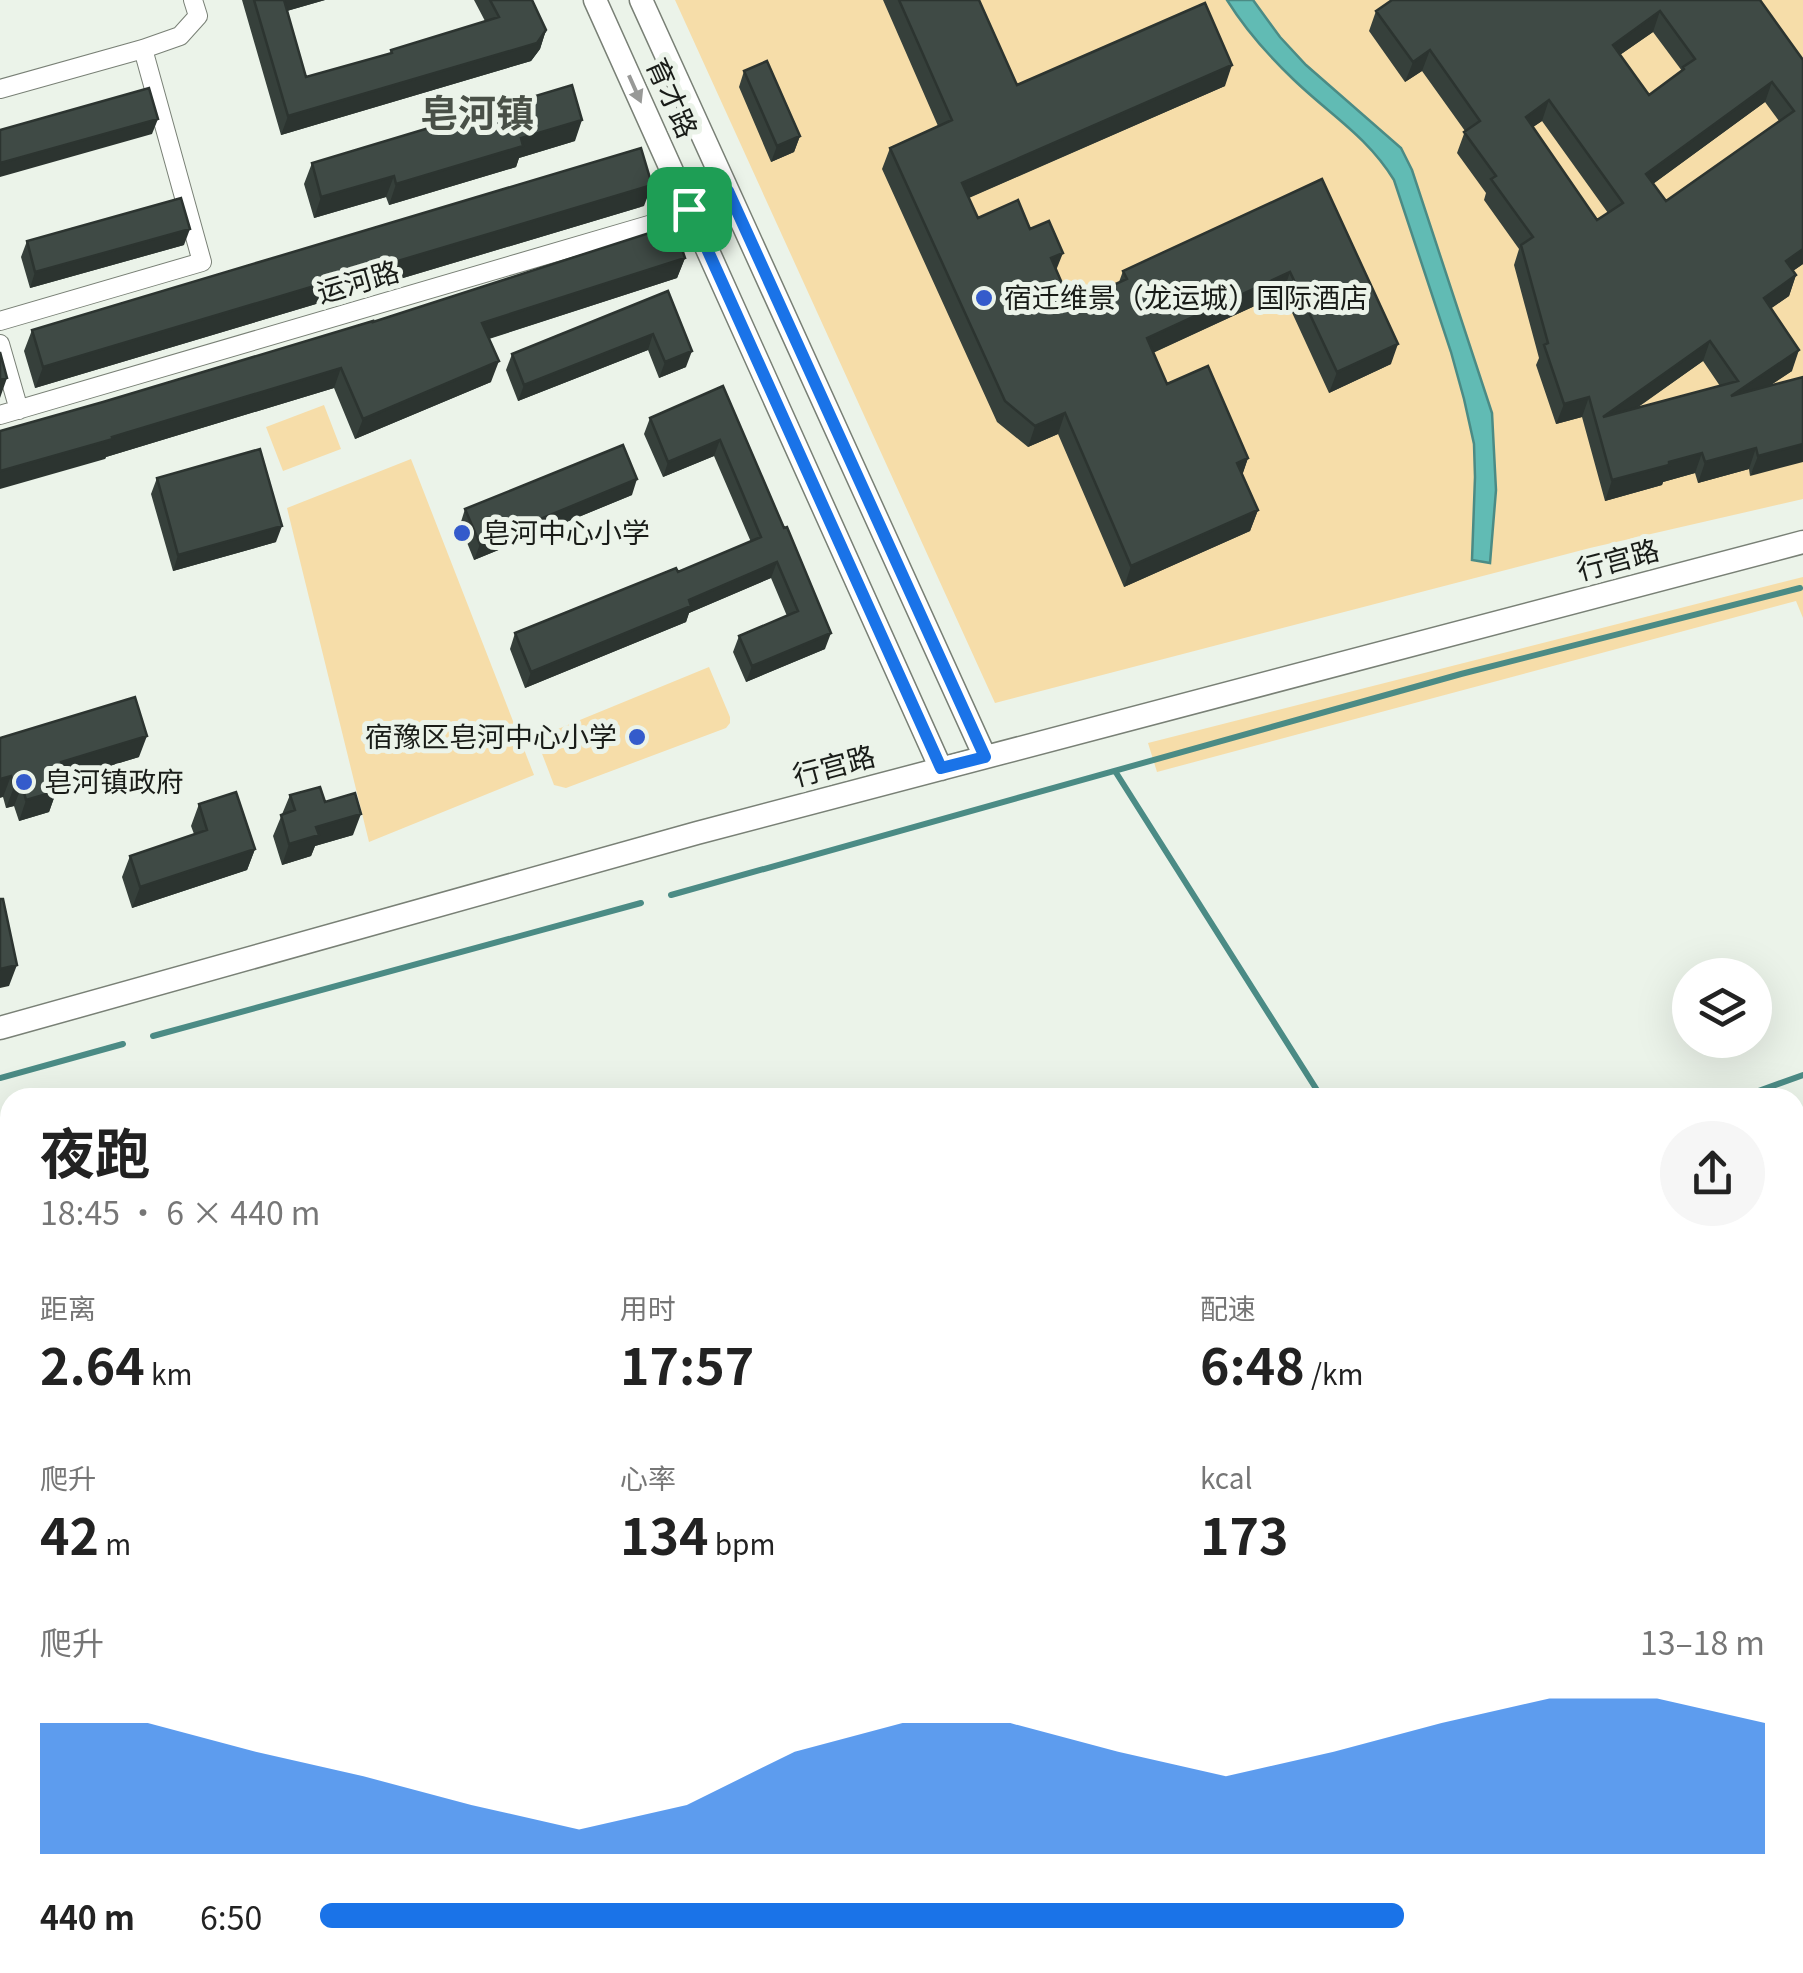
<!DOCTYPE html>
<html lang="zh">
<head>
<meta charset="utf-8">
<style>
	:root { --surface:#fff; --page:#f6f6f6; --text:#222; --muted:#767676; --accent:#1a73e8 }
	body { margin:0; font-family:Georgia,"Noto Sans SC",serif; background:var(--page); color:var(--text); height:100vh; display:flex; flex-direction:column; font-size:38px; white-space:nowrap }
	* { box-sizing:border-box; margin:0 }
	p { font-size:32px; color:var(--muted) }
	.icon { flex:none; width:55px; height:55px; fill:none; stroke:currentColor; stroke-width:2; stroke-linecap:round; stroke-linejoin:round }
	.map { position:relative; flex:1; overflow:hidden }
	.drawer { position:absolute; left:0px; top:1088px; width:1805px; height:888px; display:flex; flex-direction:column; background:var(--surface); border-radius:30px 30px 0 0; box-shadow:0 10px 40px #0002 }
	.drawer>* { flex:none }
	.controls { position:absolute; left:1672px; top:958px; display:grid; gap:20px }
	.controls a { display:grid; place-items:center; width:100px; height:100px; border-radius:50%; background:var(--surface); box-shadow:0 10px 40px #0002; font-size:50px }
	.pin { position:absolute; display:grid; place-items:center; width:85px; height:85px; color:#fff; margin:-42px; border-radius:20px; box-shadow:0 5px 15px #0006 }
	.round { display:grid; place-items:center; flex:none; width:105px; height:105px; border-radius:52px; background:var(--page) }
	.overview { display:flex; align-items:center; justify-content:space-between; height:170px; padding:0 40px }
	h1 { font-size:55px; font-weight:700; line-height:75px }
	.metrics { display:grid; grid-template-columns:repeat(3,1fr); gap:15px; height:170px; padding:10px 40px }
	.metrics div { display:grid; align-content:center }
	.metrics b { font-size:50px; font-weight:700 }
	.metrics small { font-size:28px; font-weight:400 }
	.metrics p { font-size:28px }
	.chart { height:280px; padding:20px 40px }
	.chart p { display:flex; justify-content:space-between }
	.chart svg { width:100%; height:180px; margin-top:10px; fill:var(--accent); opacity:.7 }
	ul { padding:0 40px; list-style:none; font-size:32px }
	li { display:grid; grid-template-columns:160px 120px 1fr; align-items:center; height:75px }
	li i { height:25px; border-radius:12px; background:var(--accent) }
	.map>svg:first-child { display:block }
	.green { fill:#f6dda9 }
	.water { fill:#61bbb4; stroke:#4b8b85; stroke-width:2.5 }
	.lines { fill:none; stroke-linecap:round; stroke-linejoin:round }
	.stream { stroke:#4b8b85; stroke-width:6 }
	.street-casing { stroke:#798076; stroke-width:20 }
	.secondary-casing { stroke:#798076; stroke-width:25 }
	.street { stroke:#fff; stroke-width:18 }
	.secondary { stroke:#fff; stroke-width:22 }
	.wall { fill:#36403b; fill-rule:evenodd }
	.shaded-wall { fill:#2c3430 }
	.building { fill:#3f4a45; stroke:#2c3430; stroke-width:2.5; fill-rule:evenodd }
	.oneway { fill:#989997 }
	.route-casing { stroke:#fff; stroke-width:20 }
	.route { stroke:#1a73e8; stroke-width:12 }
	.poi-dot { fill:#345bcb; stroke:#ebf3e9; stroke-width:4 }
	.labels { text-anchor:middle; stroke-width:10; stroke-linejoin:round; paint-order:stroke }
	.street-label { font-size:28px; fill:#191c18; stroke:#ebf3e9 }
	.poi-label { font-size:28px; fill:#191c18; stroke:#ebf3e9; text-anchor:start }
	.district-label { font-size:38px; font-weight:bold; fill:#495047; stroke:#ebf3e9 }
</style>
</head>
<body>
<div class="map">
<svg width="1803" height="1973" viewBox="0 0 1803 1973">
	<rect width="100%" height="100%" fill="#ebf3e9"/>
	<path class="green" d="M675 0H1803V499L1590 548 995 703Z
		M324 405 341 449 283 471 266 427Z
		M411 459 534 775 369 842 287 508Z
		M1803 577V618L1796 601 1157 772 1148 743Z
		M709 667 730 717V723L726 728 566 788 554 785 536 738Z
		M1091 1965H1456L1457 1973H1093Z
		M1608 1965H1656L1658 1973H1610Z"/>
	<path class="water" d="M1227 0H1253L1280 37 1306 65 1401 148 1412 170 1492 413 1496 490 1490 563 1472 560 1475 477 1474 444 1464 399 1451 352 1394 180C1367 136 1329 114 1293 79 1268 55 1245 29 1227 0Z"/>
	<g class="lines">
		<path class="stream" d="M1115 771 1322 1098
			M671 895 1461 674 1800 588
			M153 1036 641 903
			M0 1078 123 1044
			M1739 1098 1803 1075
			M1795 1123 1803 1121
			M0 1615 10 1613
			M1487 1965 1488 1973"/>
		<defs>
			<path id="street" d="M0 89 143 49 180 36 198 16 193 0
				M0 321 202 262 143 49
				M0 344 19 410
				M0 415 659 222 728 191"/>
			<path id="secondary" d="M595 0 941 769
				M641 0 985 757
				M0 1028 697 833 1803 542"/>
		</defs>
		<use href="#street" class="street-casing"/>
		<use href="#secondary" class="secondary-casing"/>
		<use href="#street" class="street"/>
		<use href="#secondary" class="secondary"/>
	</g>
	<path class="wall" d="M242 0H325L287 11 306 77 390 54 391 50 485 21 474 0H532L546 30 540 49 531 61 281 135Z
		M883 0H979L1017 85 1225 86 969 198 978 218 1030 229 1056 270 1071 304 1119 282 1123 271 1322 179 1391 364 1329 393 1283 293 1153 353 1167 384 1248 458 1242 475 1258 510 1250 531 1124 587 1058 434 1028 447 997 422 882 169 890 148 938 126Z
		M1760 0 1803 60V264L1793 271 1796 275 1789 296 1771 308 1792 371 1769 386 1803 377 1750 476 1749 469 1698 483 1695 473 1663 482 1662 485 1605 501 1582 417 1556 424 1536 365 1539 358 1514 265 1519 249 1484 200 1486 193 1457 153 1465 131 1422 71 1405 82 1369 31 1376 11ZM1653 32 1682 71 1649 95 1620 55ZM1765 102 1779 121 1666 201 1653 184ZM1542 121 1608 213 1597 220 1533 127ZM1703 361 1720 386 1637 408Z
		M744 71 800 136 794 152 771 162 739 87Z
		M575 141 519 158 516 167 389 205 386 197 314 218 304 184 312 163Z
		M644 206 35 388 24 351 32 330Z
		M27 241 184 245 30 288 21 257Z
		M685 258 677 278 489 339 491 382 355 439 334 388 106 457 105 459 103 402 373 322Z
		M668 291 686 367 659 378 648 350 518 401 506 370 512 354Z
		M723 386 825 649 746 682 733 652 739 636 787 616 771 578 689 613 686 622 525 688 510 649 515 633 678 572 751 542 714 456 663 477 644 434 650 418Z
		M157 478 276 542 173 571 151 494Z
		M632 495 474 560 460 525 465 509Z
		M0 738 139 757 60 781 49 812 19 821 14 806 6 808 3 797Z
		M290 795 325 802 353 835 315 846 311 856 282 865 273 836Z
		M199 804 255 849 247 870 132 908 122 877 130 856 194 834 191 826Z"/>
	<path class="shaded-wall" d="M281 0H325L276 14Z
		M1660 11 1653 32 1605 65 1613 45Z
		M546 30 540 49 531 61 281 135 288 116Z
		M1430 50 1422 71 1405 82 1413 62Z
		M1232 65 1225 86 954 204 962 183Z
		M1772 82 1765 102 1639 194 1646 174Z
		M1549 100 1542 121 1518 137 1526 117Z
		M158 119 152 134 0 177V163Z
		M582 120 575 141 519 158 516 167 389 205 396 184 521 138Z
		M800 136 794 152 771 162 777 146Z
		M394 176 386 197 314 218 321 197Z
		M652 185 644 206 35 388 43 367Z
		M190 229 184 245 30 288 35 272Z
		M1803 249V264L1778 281 1786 261Z
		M1063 253 1055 273 1051 258Z
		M685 258 677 278 475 343 482 323Z
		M1290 272 1283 293 1139 359 1147 338Z
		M1796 275 1789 296 1756 319 1764 298Z
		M653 334 648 350 518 401 524 385Z
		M1710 341 1703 361 1599 434 1603 417Z
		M1398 344 1391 364 1329 393 1337 372Z
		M1799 350 1792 371 1723 417 1731 396Z
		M692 351 686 367 659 378 665 362Z
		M499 361 491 382 355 439 363 419Z
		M341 368 334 388 106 457 105 459 0 489V471Z
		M7 378 0 398V380Z
		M1589 397 1582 417 1556 424 1564 404Z
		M1065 413 1058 434 1028 447 1035 426Z
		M720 440 714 456 663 477 668 462Z
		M1803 444V462L1750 476 1758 456Z
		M1756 448 1749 469 1698 483 1705 462Z
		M1702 453 1695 473 1663 482 1662 485 1605 501 1612 480Z
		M1248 458 1241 479 1237 463Z
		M637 479 632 495 474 560 480 544Z
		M1258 510 1250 531 1124 587 1131 566Z
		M282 526 276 542 173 571 178 555Z
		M777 562 771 578 689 613 686 622 525 688 531 672 689 600Z
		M831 633 825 649 746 682 752 666Z
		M147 736 139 757 60 781 49 812 19 821 26 800 52 775 61 762Z
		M11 776 3 797 0 798V779Z
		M22 785 14 806 6 808 14 787Z
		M361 814 353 835 315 846 311 856 282 865 289 844 316 827Z
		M255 849 247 870 132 908 140 887Z
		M17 965 9 986 0 988V969Z"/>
	<path class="building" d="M254 0H284L306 77 392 53 391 50 499 17 490 0H532L546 30 537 43 288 116Z
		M899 0H979L1017 85 1205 3 1232 65 962 183 978 218 1018 200 1030 229 1049 221 1063 253 1051 258 1071 304 1127 279 1123 271 1322 179 1398 344 1337 372 1290 272 1147 338 1167 384 1208 366 1248 458 1237 463 1258 510 1131 566 1065 413 1035 426 1005 401 890 148 952 120Z
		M1392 0H1760L1803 60V249L1786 261 1796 275 1764 298 1799 350 1731 396 1803 377V444L1758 456 1756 448 1705 462 1702 453 1669 462V465L1612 480 1589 397 1564 404 1544 345 1548 343 1521 245 1533 237 1491 179 1496 176 1464 132 1480 121 1430 50 1413 62 1376 11ZM1660 11 1695 59 1683 67 1684 69 1649 95 1613 45ZM1772 82 1794 111 1666 201 1646 174ZM1549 100 1623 203 1597 220 1526 117ZM1710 341 1738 381 1603 417Z
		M767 61 800 136 777 146 744 71Z
		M572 85 582 120 521 138 523 146 396 184 394 176 321 197 312 163Z
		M149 88 158 119 0 163V130Z
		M641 148 652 185 43 367 32 330Z
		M181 198 190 229 35 272 27 241Z
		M674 225 685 258 482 323 499 361 363 419 341 368 112 437 113 439 0 471V431L103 402 373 321V322Z
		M668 291 692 351 665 362 653 334 524 385 512 354Z
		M0 352 7 378 0 380Z
		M723 386 784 528 787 527 831 633 752 666 739 636 798 611 777 562 689 600 691 606 531 672 515 633 676 568 678 572 761 537 720 440 668 462 650 418Z
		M623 445 637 479 480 544 465 509Z
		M260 449 282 526 178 555 157 478Z
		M135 697 147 736 61 762 63 771 52 775 57 791 26 800 22 785 14 787 11 776 0 779V738Z
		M320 787 325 802 355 793 361 814 316 827 319 835 289 844 281 815 295 810 290 795Z
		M236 792 255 849 140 887 130 856 207 830 199 804Z
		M0 899H3L17 965 0 969Z"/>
	<defs><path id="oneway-solid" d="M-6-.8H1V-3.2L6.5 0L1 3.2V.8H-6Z" transform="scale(2.5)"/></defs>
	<use class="oneway" href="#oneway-solid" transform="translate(635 89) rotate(66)"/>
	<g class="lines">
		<defs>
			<path id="route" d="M728 191 985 757 941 768 689 209Z"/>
		</defs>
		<use href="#route" class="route-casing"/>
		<use href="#route" class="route"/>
	</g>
	<g class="poi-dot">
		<circle cx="984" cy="298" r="10"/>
		<circle cx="462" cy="533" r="10"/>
		<circle cx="637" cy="737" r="10"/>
		<circle cx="24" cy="782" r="10"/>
	</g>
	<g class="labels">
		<g class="street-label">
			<text transform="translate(672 98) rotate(66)" y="10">育才路</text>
			<text transform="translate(358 282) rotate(-16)" y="10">运河路</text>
			<text transform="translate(1618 560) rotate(-15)" y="10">行宫路</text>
			<text transform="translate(834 766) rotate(-15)" y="10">行宫路</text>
		</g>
		<g class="poi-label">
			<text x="1004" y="308">宿迁维景（龙运城）国际酒店</text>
			<text x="482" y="543">皂河中心小学</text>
			<text x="617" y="747" text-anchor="end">宿豫区皂河中心小学</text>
			<text x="44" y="792">皂河镇政府</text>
		</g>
		<g class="district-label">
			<text x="477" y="127">皂河镇</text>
		</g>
	</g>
</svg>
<div class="controls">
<a><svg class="icon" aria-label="layers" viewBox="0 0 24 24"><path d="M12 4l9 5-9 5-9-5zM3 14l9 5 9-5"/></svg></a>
</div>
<div class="pin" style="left:689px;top:209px;background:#1e9e55"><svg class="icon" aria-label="arrive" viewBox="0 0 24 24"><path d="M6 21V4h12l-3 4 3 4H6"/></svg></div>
<section class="drawer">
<div class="overview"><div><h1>夜跑</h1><p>18:45 · 6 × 440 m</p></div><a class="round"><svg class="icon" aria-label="share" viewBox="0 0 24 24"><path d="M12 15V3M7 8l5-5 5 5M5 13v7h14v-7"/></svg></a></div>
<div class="metrics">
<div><p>距离</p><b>2.64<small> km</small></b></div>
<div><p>用时</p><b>17:57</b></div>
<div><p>配速</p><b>6:48<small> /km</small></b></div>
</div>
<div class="metrics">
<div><p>爬升</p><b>42<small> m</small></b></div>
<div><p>心率</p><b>134<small> bpm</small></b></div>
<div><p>kcal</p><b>173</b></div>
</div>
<div class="chart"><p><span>爬升</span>13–18 m</p>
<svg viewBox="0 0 160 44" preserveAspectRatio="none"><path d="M0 44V12L10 12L20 19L30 25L40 32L50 38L60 32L70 19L80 12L90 12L100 19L110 25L120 19L130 12L140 6L150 6L160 12V44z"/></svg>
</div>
<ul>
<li><b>440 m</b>6:50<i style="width:75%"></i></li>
</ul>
</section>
</div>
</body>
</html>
